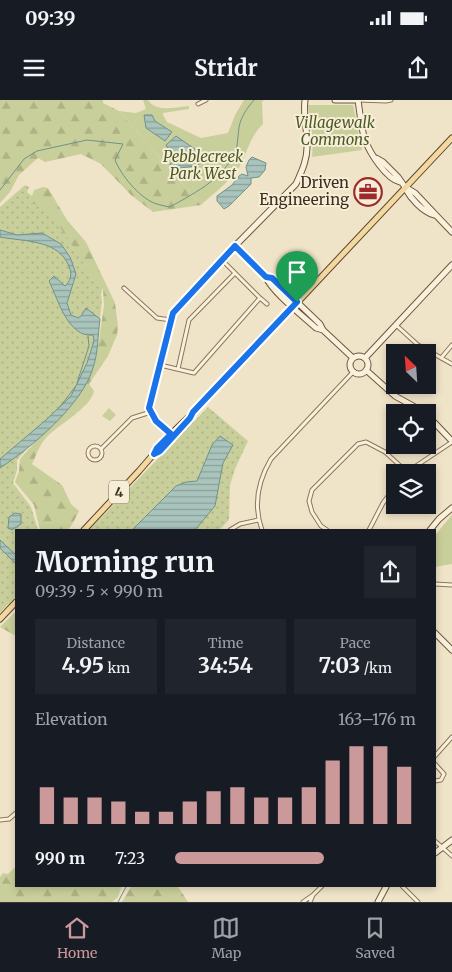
<!DOCTYPE html>
<html lang="en">
<head>
<meta charset="utf-8">
<style>
	:root { --surface:#171b24; --page:#20242c; --text:#f1f3f6; --muted:#9ea1a6; --line:#363941; --accent:#cc999b }
	body { margin:0; font-family:Merriweather,serif; background:var(--page); color:var(--text); height:100vh; display:flex; flex-direction:column; font-size:19px; white-space:nowrap }
	* { box-sizing:border-box; margin:0 }
	p { font-size:16px; color:var(--muted) }
	.icon { flex:none; width:28px; height:28px; fill:none; stroke:currentColor; stroke-width:2; stroke-linecap:round; stroke-linejoin:round }
	.map { position:relative; flex:1; overflow:hidden }
	.side { position:absolute; left:15px; top:429px; width:421px; height:358px; display:flex; flex-direction:column; background:var(--surface); border-radius:0px; box-shadow:0 2px 8px #0003 }
	.side>* { flex:none }
	.needle { width:32px; rotate:335deg }
	.tools { position:absolute; left:386px; top:244px; display:grid; gap:10px }
	.tools a { display:grid; place-items:center; width:50px; height:50px; border-radius:0px; background:var(--surface); box-shadow:0 2px 8px #0003; font-size:25px }
	.pin { position:absolute; display:grid; place-items:center; width:42px; height:42px; color:#fff; margin:-51px -21px; border-radius:50% 50% 50% 0; rotate:-45deg; box-shadow:0 0 5px #0007 }
	.pin .icon { rotate:45deg }
	.round { display:grid; place-items:center; flex:none; width:52px; height:52px; border-radius:0px; background:var(--page) }
	.summary { display:flex; align-items:center; justify-content:space-between; height:85px; padding:0 20px }
	h1 { font-size:28px; font-weight:700; line-height:38px }
	.figures { display:grid; grid-template-columns:repeat(3,1fr); gap:8px; height:85px; padding:5px 20px }
	.figures div { display:grid; align-content:center; border-radius:0px; background:var(--page); text-align:center }
	.figures b { font-size:21px; font-weight:700 }
	.figures small { font-size:14px; font-weight:400 }
	.figures p { font-size:14px }
	.chart { height:140px; padding:10px 20px }
	.chart p { display:flex; justify-content:space-between }
	.chart svg { width:100%; height:90px; margin-top:5px; stroke:var(--accent); stroke-width:6 }
	ul { padding:0 20px; list-style:none; font-size:16px }
	li { display:grid; grid-template-columns:80px 60px 1fr; align-items:center; height:38px }
	li i { height:12px; border-radius:6px; background:var(--accent) }
	.status { display:flex; justify-content:space-between; align-items:center; height:35px; padding:0 25px; background:var(--surface); direction:ltr }
	.status svg { height:14px; fill:currentColor }
	header { display:flex; justify-content:space-between; align-items:center; height:65px; padding:0 20px; background:var(--surface); font-size:22px; font-weight:700 }
	.tabs { display:flex; justify-content:space-around; align-items:center; height:70px; border-top:1px solid var(--line); background:var(--surface); font-size:14px; color:var(--muted) }
	.tabs a { display:grid; justify-items:center; gap:2px }
	.tabs .on { color:var(--accent) }
	.map>svg:first-child { display:block }
	.grass { fill:url(#grass-dots) }
	.forest { fill:url(#forest-firs) }
	.green { fill:#c9cf9b }
	.water { fill:url(#water-rules); stroke:#6f938a }
	.lines { fill:none; stroke-linecap:round; stroke-linejoin:round }
	.stream { stroke:#6f938a; stroke-width:1 }
	.street-casing { stroke:#8d765c; stroke-width:5 }
	.secondary-casing { stroke:#6f573f; stroke-width:7 }
	.primary-casing { stroke:#5b4430; stroke-width:7 }
	.street { stroke:#faf1dc; stroke-width:3 }
	.secondary { stroke:#faf1dc; stroke-width:5 }
	.primary { stroke:#f3d9a0; stroke-width:5 }
	.route-casing { stroke:#fff; stroke-width:10 }
	.route { stroke:#1a73e8; stroke-width:6 }
	.labels { text-anchor:middle; stroke-width:4; stroke-linejoin:round; paint-order:stroke }
	.shield { fill:#f7eed8; stroke:#756857; stroke-width:1 }
	.shield-label { font-size:14px; font-weight:bold; fill:#3d2e20 }
	.park-label { font-size:15px; font-style:italic; fill:#4d5a26; stroke:#f7eed8 }
	.poi-label { font-size:15px; fill:#3d2e20; stroke:#f7eed8; text-anchor:end }
</style>
</head>
<body>
<div class="status"><b>09:39</b><svg viewBox="0 0 49 12"><path d="M0 12V9h3v3zM5 12V6h3v6zM10 12V3h3v9zM15 12V0h3v12zM26 1h20v11H26zM47 4h2v5h-2z"/></svg></div>
<header><svg class="icon" aria-label="menu" viewBox="0 0 24 24"><path d="M4 6h16M4 12h16M4 18h16"/></svg>Stridr<svg class="icon" aria-label="share" viewBox="0 0 24 24"><path d="M12 15V3M7 8l5-5 5 5M5 13v7h14v-7"/></svg></header>
<div class="map">
<svg width="452" height="802" viewBox="0 0 452 802">
	<defs>
		<pattern id="grass-dots" width="8" height="8" patternUnits="userSpaceOnUse" patternTransform="scale(1.25)"><rect width="8" height="8" fill="#c9cf9b"/><path d="M2 2h.1M6 6h.1" fill="none" stroke="#aeb285" stroke-width="1.8" stroke-linecap="round"/></pattern>
		<pattern id="forest-firs" width="22" height="20" patternUnits="userSpaceOnUse" patternTransform="scale(1.25)"><rect width="22" height="20" fill="#c9cf9b"/><path d="M5 1l3.5 6h-7zM16 11l3.5 6h-7z" fill="#aeb285"/></pattern>
		<pattern id="water-rules" width="6" height="5" patternUnits="userSpaceOnUse" patternTransform="scale(1.25)"><rect width="6" height="5" fill="#a9c4bc"/><path d="M0 2.5h6" fill="none" stroke="#8ba098"/></pattern>
	</defs>
	<rect width="100%" height="100%" fill="#f0e4c8"/>
	<path class="grass" d="M25 85 29 87 27 92 48 108 104 182 101 194 102 202 97 242 79 290 17 360V370L13 383 31 407 38 430H16V496L0 513V107Z
		M208 307 248 341 235 369 230 385 229 420 219 430H89Z"/>
	<path class="forest" d="M0 0H103V3L119 11 201 105 153 112 131 95 101 64 81 54 45 62 38 58 19 75 10 92 0 103Z
		M43 87 48 88 67 120 86 142 115 203 118 226 117 235 108 256 89 284 94 291C91 308 57 325 45 339 39 346 36 356 32 364L62 385 71 404 79 411 73 423 68 430H40L34 405 15 382 19 371 20 359 80 291 99 241 104 205 103 189 89 172 66 135 47 111 30 102 34 90Z
		M14 513H16V536L0 527Z
		M16 766V785H122L118 797 112 802H0V777L3 773 8 774Z
		M132 785H177L188 802H122Z"/>
	<path class="green" d="M143 0H148C157 13 175 7 189 6V9L163 13V15L167 22 201 38 228 33 235 15 244 0H264L262 2 263 24C248 39 248 53 238 69 228 83 213 94 201 105L119 11 136 13 146 9Z
		M308 5H353L362 50 312 57 313 40Z
		M109 308 116 315 110 321 102 316Z
		M452 415V464L435 467V435Z"/>
	<path class="water" d="M144 15H152L155 21 172 32 165 41 146 28Z
		M176 36 202 54 203 60 197 66 171 69 170 64 174 60 166 45Z
		M252 57 266 63 265 70 259 77 251 78V84L229 106 224 109 217 101V96L232 85 239 76 242 74 248 76 246 67 249 60Z
		M0 130 17 135 42 133 61 144 70 157 76 174 67 203 71 215 78 218 81 216 86 208 100 219C98 235 98 253 93 268 82 305 32 347 0 368V359L47 319 71 296 87 263 94 241 93 235C68 238 58 199 49 181L54 176 65 186C70 182 72 175 70 169 60 139 26 142 0 137Z
		M220 336 233 345 223 363 215 406 195 430H132L176 386 186 382 197 381 212 345Z
		M15 413 21 414V424L12 430 8 428 9 417Z
		M0 440 16 455V464L0 448Z"/>
	<g class="lines">
		<path class="stream" d="M0 90 24 59 37 51 87 40 123 44 115 60C121 75 139 97 154 103 159 105 165 106 170 107 196 92 228 77 237 46 238 40 238 33 239 27 241 17 247 8 254 0
			M77 283 89 246 88 236
			M60 307 75 287
			M121 785H122
			M118 802 127 785"/>
		<defs>
			<path id="street" d="M358 0 386 1 391 0
				M198 4 206 0
				M124 188 157 218 171 220
				M260 198 267 204
				M396 225 418 245 452 264
				M441 258 452 245
				M160 265 194 273 260 198 225 163
				M178 269 189 220 235 173
				M171 334 156 321 149 308 173 213 235 146
				M88 353a7 7 0 1 1 14 0a7 7 0 1 1-14 0Z
				M101 349 132 318 151 312
				M407 372 452 342
				M230 430 240 424 258 420
				M262 430C253 405 258 381 271 359L354 271
				M327 430 321 426 312 412 309 401 312 390 358 344 366 342 385 352 407 372
				M369 430 383 403 395 387
				M435 484 452 485
				M435 656 452 637
				M435 664 444 674 441 680 435 681
				M0 720 9 719 16 713
				M435 741 452 756
				M401 785 418 802
				M303 802 313 795 323 785
				M310 802 313 795"/>
			<path id="secondary" d="M305 0C303 17 307 27 307 43 308 58 302 71 296 84L235 146 266 177C271 191 304 217 316 228L323 230
				M335 0H358
				M358 0C360 13 361 28 365 40 370 53 386 79 400 82
				M376 58 383 62 398 77 405 87 415 93 452 132
				M405 88C411 99 422 111 434 115
				M266 177 272 178 320 224 323 230 353 258
				M350 265a9 9 0 1 1 18 0a9 9 0 1 1-18 0Z
				M365 258 452 165
				M366 270 395 296 424 312
				M428 316 452 341
				M430 430 439 419 452 408
				M435 533 452 550
				M435 753 452 740
				M378 802 387 785"/>
			<path id="primary" d="M84 430 139 371 171 334 200 306 452 38
				M0 519 16 502"/>
		</defs>
		<use href="#street" class="street-casing"/>
		<use href="#secondary" class="secondary-casing"/>
		<use href="#primary" class="primary-casing"/>
		<use href="#street" class="street"/>
		<use href="#secondary" class="secondary"/>
		<use href="#primary" class="primary"/>
	</g>
	<g class="lines">
		<defs>
			<path id="route" d="M235 146 266 177 272 178 297 202 193 312 190 318 160 351 154 354 157 348 171 334 156 321 149 308 173 213Z"/>
		</defs>
		<use href="#route" class="route-casing"/>
		<use href="#route" class="route"/>
	</g>
	<defs>
		<symbol id="office-ring" viewBox="-11 -11 22 22"><circle r="9.5" fill="#f7eed8" stroke="#9e2a2b" stroke-width="1.5"/><path d="M-6-3h4V-5.5h4V-3h4V5H-6ZM-1-4.5V-3h2v-1.5ZM-6 0V1H6V0Z" fill="#9e2a2b"/></symbol>
	</defs>
	<g fill-rule="evenodd">
		<use href="#office-ring" x="352" y="76" width="32" height="32"/>
	</g>
	<g class="labels">
		<rect class="shield" x="109" y="380.5" width="20" height="23" rx="4"/>
		<g class="shield-label">
			<text x="119" y="397">4</text>
		</g>
		<g class="park-label">
			<text x="335" y="28">Villagewalk<tspan x="335" dy="17">Commons</tspan></text>
			<text x="203" y="62">Pebblecreek<tspan x="203" dy="17">Park West</tspan></text>
		</g>
		<g class="poi-label">
			<text x="349" y="88">Driven<tspan x="349" dy="17">Engineering</tspan></text>
		</g>
	</g>
</svg>
<div class="tools">
<a><svg class="needle" viewBox="-14 -14 28 28"><path d="M0-13l5 13h-10z" fill="#e53935"/><path d="M0 13l5-13h-10z" fill="#9ea1a6"/></svg></a>
<a><svg class="icon" aria-label="locate" viewBox="0 0 24 24"><circle cx="12" cy="12" r="6"/><path d="M12 2v4M12 18v4M2 12h4M18 12h4"/></svg></a>
<a><svg class="icon" aria-label="layers" viewBox="0 0 24 24"><path d="M12 4l9 5-9 5-9-5zM3 14l9 5 9-5"/></svg></a>
</div>
<div class="pin" style="left:297px;top:202px;background:#1e9e55"><svg class="icon" aria-label="arrive" viewBox="0 0 24 24"><path d="M6 21V4h12l-3 4 3 4H6"/></svg></div>
<section class="side">
<div class="summary"><div><h1>Morning run</h1><p>09:39 · 5 × 990 m</p></div><a class="round"><svg class="icon" aria-label="share" viewBox="0 0 24 24"><path d="M12 15V3M7 8l5-5 5 5M5 13v7h14v-7"/></svg></a></div>
<div class="figures">
<div><p>Distance</p><b>4.95<small> km</small></b></div>
<div><p>Time</p><b>34:54</b></div>
<div><p>Pace</p><b>7:03<small> /km</small></b></div>
</div>
<div class="chart"><p><span>Elevation</span>163–176 m</p>
<svg viewBox="0 0 160 44" preserveAspectRatio="none"><path d="M5 44V26M15 44V31M25 44V31M35 44V33M45 44V38M55 44V38M65 44V33M75 44V28M85 44V26M95 44V31M105 44V31M115 44V26M125 44V13M135 44V6M145 44V6M155 44V16"/></svg>
</div>
<ul>
<li><b>990 m</b>7:23<i style="width:62%"></i></li>
</ul>
</section>
</div>
<nav class="tabs">
<a class="on"><svg class="icon" aria-label="home" viewBox="0 0 24 24"><path d="M3 11l9-7 9 7M6 9v11h12V9"/></svg>Home</a>
<a><svg class="icon" aria-label="map" viewBox="0 0 24 24"><path d="M3 6l6-2 6 2 6-2v14l-6 2-6-2-6 2zM9 4v14M15 6v14"/></svg>Map</a>
<a><svg class="icon" aria-label="saved" viewBox="0 0 24 24"><path d="M7 4h10v16l-5-4-5 4z"/></svg>Saved</a>
</nav>
</body>
</html>
